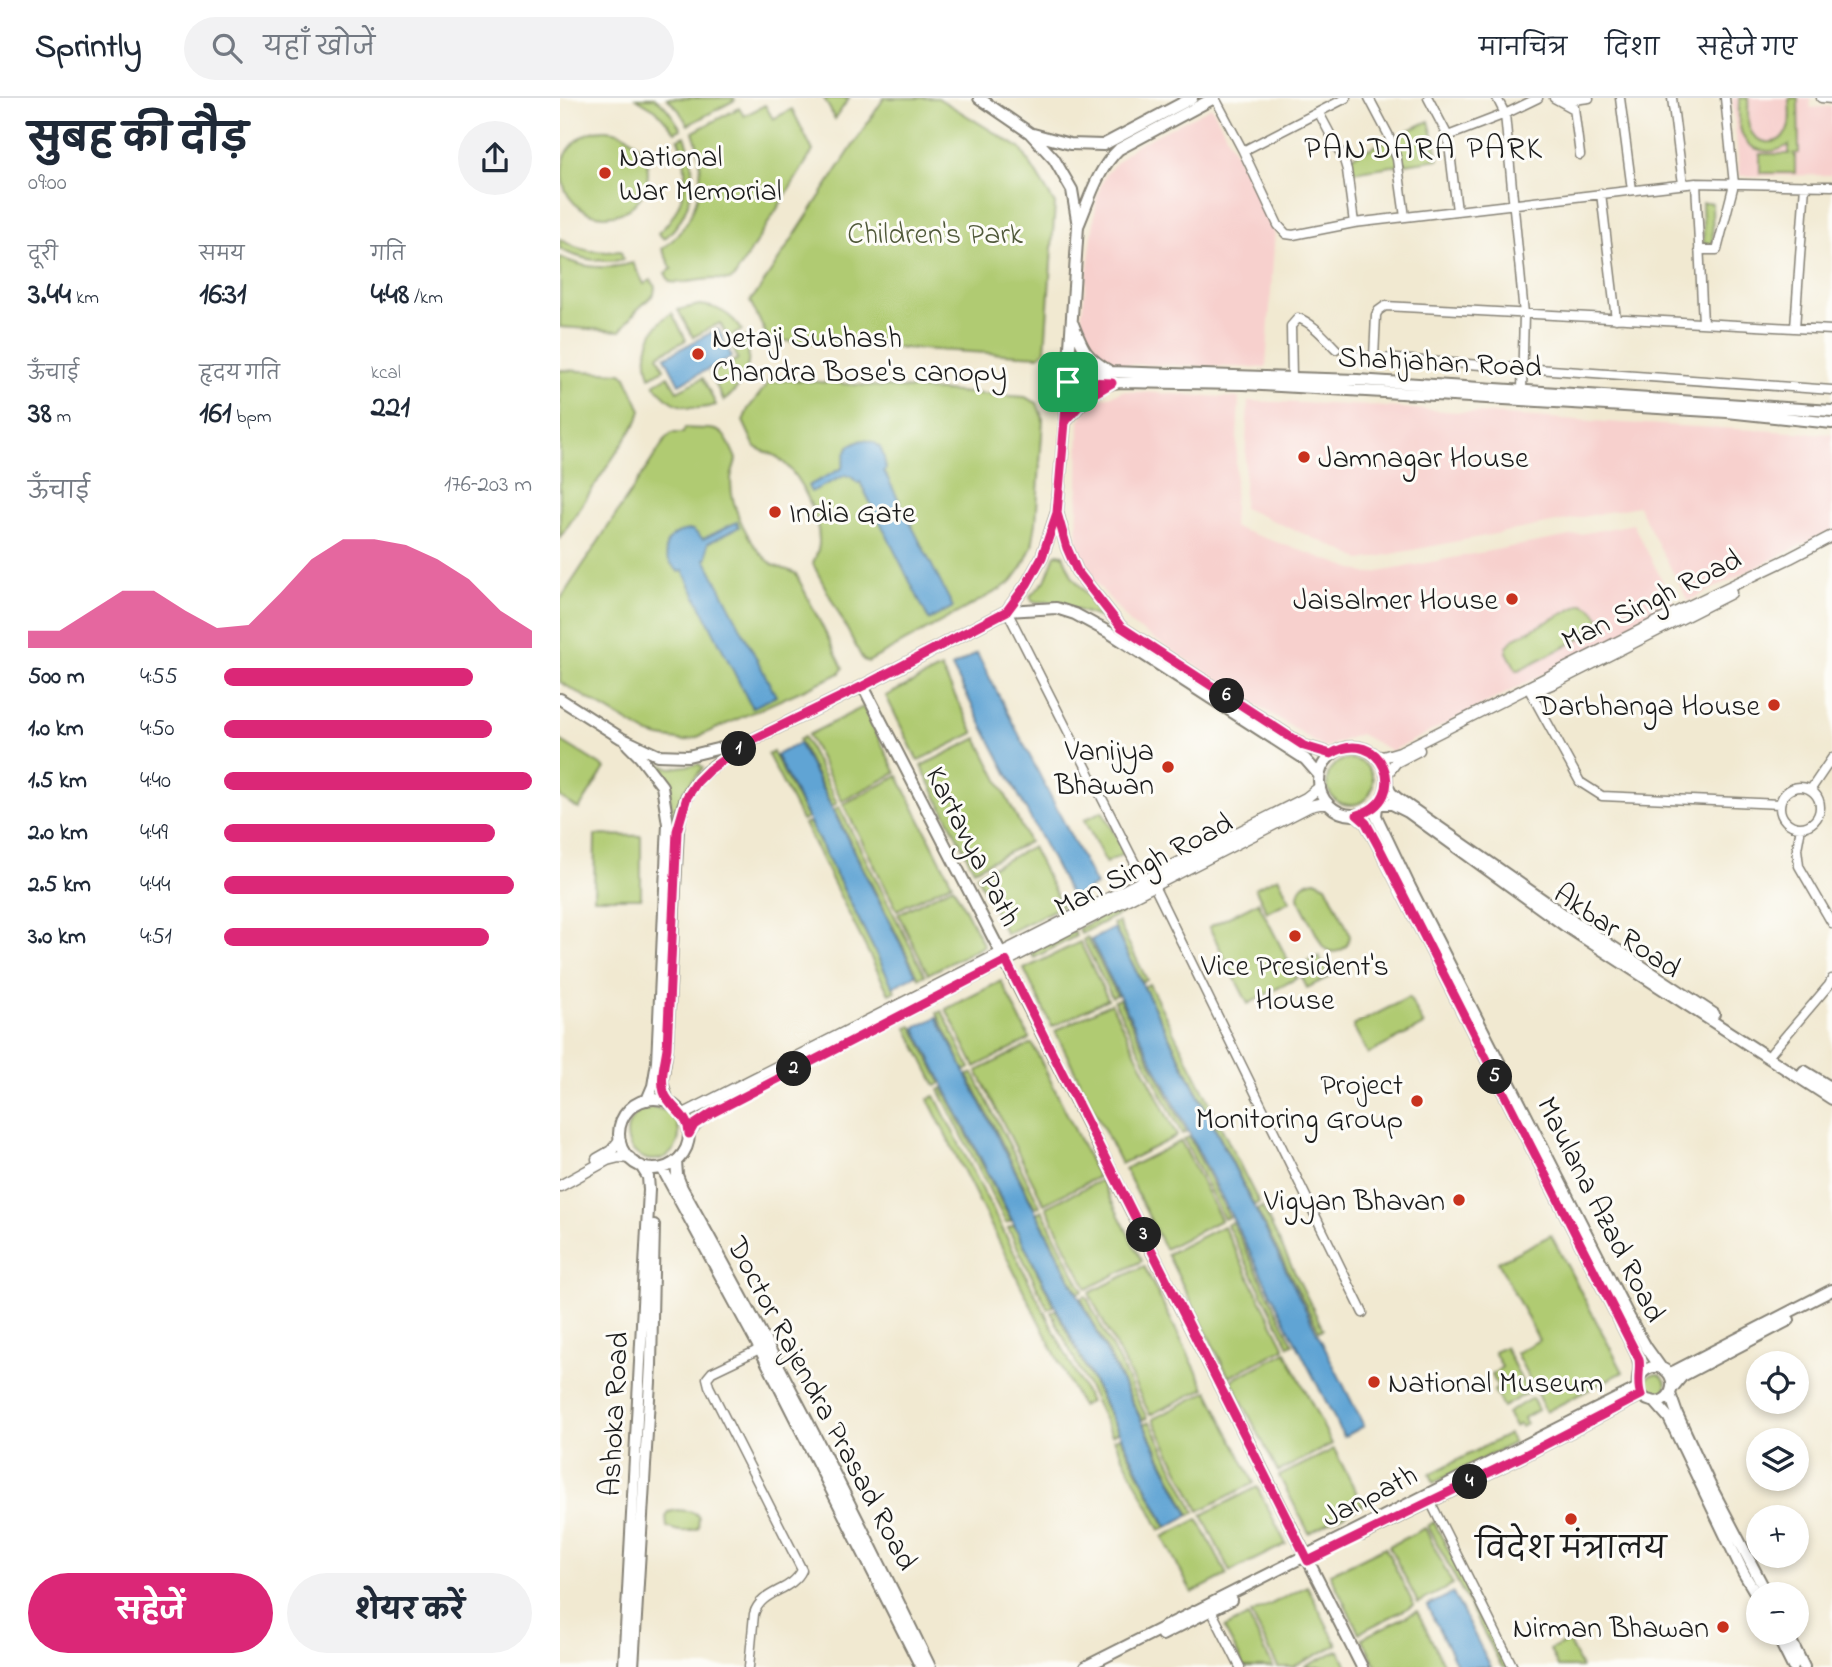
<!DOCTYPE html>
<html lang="hi">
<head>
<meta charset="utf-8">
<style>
	:root { --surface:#fff; --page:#f2f2f3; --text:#1f2937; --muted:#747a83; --line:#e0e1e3; --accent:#db2777 }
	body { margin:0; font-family:"Indie Flower","Playpen Sans Deva",sans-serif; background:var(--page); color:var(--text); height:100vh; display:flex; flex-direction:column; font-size:26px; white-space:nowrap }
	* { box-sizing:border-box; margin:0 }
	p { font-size:23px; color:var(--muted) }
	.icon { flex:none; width:38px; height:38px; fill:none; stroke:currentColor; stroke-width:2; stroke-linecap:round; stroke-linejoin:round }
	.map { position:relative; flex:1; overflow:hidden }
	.side { display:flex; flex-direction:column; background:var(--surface); width:560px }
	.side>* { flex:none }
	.fabs { position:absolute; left:1186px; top:1253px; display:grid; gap:14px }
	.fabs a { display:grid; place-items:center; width:63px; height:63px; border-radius:50%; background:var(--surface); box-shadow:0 4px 10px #0003; font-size:35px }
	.pin { position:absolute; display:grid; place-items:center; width:60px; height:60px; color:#fff; margin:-30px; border-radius:14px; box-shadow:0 4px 10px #0006 }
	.km { position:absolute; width:35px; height:35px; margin:-18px; border-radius:50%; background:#222; color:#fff; font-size:19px; line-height:35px; text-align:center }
	.round { display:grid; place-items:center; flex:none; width:74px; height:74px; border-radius:37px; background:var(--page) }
	.head { display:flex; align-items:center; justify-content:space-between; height:119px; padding:0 28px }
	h1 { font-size:38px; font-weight:700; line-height:52px }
	.metrics { display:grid; grid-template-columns:repeat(3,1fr); gap:10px; height:119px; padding:7px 28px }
	.metrics div { display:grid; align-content:center }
	.metrics b { font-size:30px; font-weight:700 }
	.metrics small { font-size:19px; font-weight:400 }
	.metrics p { font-size:19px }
	.chart { height:196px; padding:14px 28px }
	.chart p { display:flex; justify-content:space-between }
	.chart svg { width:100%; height:126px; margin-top:7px; fill:var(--accent); opacity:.7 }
	.cta { display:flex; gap:14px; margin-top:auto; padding:14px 28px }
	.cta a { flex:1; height:80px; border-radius:42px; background:var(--accent); color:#fff; font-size:28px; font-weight:700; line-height:80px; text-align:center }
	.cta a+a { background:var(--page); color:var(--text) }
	ul { padding:0 28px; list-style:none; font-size:23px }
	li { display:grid; grid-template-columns:112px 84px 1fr; align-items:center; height:52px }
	li i { height:18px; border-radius:9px; background:var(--accent) }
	header { display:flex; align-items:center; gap:42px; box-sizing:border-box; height:98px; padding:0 35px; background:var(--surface); border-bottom:2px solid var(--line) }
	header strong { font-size:33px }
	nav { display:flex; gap:38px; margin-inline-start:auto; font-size:24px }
	.search { width:490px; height:63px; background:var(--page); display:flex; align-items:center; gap:18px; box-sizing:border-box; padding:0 24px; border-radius:38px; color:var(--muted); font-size:26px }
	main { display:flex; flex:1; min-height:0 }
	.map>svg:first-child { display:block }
	.built { fill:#f7d0cd }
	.green { fill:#b0cb72; stroke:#667447; stroke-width:2 }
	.water { fill:#60a4d4; stroke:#3e6078; stroke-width:2 }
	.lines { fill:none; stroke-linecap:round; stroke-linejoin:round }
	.minor-casing { stroke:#868276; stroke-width:11 }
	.tertiary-casing { stroke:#868276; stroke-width:13 }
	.secondary-casing { stroke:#868276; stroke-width:14 }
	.minor { stroke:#fff; stroke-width:8 }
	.tertiary { stroke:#fff; stroke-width:10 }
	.secondary { stroke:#fff; stroke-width:10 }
	.route-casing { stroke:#fff; stroke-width:14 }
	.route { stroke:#db2777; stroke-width:9 }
	.poi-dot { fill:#c8321e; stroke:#fdfcf7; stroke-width:2.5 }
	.labels { text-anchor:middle; stroke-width:6; stroke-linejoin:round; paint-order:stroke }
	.poi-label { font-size:30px; fill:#1c1c1c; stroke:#fdfcf7; text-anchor:end }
	.park-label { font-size:30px; fill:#50593a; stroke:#fdfcf7 }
	.street-label { font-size:30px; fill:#1c1c1c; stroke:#fdfcf7 }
	.neighbourhood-label { font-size:32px; letter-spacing:2px; fill:#1c1c1c; stroke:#fdfcf7 }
</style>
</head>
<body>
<header>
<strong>Sprintly</strong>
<div class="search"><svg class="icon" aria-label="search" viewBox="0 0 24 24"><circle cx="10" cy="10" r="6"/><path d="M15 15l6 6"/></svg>यहाँ खोजें</div>
<nav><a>मानचित्र</a><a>दिशा</a><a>सहेजे गए</a></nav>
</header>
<main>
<section class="side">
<div class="head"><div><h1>सुबह की दौड़</h1><p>09:00</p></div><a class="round"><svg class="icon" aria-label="share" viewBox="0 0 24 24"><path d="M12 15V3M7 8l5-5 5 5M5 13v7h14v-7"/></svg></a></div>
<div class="metrics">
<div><p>दूरी</p><b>3.44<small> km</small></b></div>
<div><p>समय</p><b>16:31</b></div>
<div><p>गति</p><b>4:48<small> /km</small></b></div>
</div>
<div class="metrics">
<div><p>ऊँचाई</p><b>38<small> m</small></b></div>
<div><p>हृदय गति</p><b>161<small> bpm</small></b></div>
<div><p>kcal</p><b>221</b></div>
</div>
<div class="chart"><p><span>ऊँचाई</span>176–203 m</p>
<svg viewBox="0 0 160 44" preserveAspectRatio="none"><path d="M0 44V38L10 38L20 31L30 24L40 24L50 31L60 37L70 36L80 25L90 13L100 6L110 6L120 8L130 13L140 20L150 31L160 38V44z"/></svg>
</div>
<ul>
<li><b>500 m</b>4:55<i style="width:81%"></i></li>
<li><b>1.0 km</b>4:50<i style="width:87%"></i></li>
<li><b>1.5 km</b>4:40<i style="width:100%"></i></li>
<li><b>2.0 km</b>4:49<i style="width:88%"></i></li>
<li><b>2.5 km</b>4:44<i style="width:94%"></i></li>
<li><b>3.0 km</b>4:51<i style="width:86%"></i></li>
</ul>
<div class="cta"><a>सहेजें</a><a>शेयर करें</a></div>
</section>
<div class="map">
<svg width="1272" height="1569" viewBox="0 0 1272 1569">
	<rect width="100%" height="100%" fill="#fdfcf7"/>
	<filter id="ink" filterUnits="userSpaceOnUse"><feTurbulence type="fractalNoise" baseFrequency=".0143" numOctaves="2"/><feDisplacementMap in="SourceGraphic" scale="14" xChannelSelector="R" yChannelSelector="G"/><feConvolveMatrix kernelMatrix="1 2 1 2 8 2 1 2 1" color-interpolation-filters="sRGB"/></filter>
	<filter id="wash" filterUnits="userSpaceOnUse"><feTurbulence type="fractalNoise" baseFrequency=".00686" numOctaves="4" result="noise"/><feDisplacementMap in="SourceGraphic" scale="28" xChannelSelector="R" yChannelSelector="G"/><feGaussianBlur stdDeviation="1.57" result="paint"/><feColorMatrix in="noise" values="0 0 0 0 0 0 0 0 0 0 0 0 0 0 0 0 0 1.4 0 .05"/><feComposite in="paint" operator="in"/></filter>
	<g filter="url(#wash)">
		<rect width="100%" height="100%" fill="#f1e9d1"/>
		<path class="built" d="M1172 0H1250L1251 10 1272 8V77L1180 78Z
			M652 9 715 131 706 270 557 266 544 260 534 253 526 242 520 230 537 99 541 87 546 76 555 66 573 49Z
			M563 293 679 300 673 429 808 476 1073 426 1116 509 832 653 800 636 764 650 571 526 517 462 519 322 535 303Z
			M688 303 812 308 1062 325 1272 336V432L1128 503 1078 408 801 462 786 454 683 410Z"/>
		<path class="green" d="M76 0C81 0 89 0 94 0 104 3 115 22 121 31L115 34 96 12Z
			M107 0H174L175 2 128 27 118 11Z
			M264 0H289L275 21Z
			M324 0H378L461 51 495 106 485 253 479 258 209 242 190 203 199 192Z
			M1179 0H1188C1189 9 1187 19 1189 28 1193 46 1218 51 1227 33 1232 24 1229 10 1229 0H1238L1239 55 1232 56H1235V75H1200V56H1229V47C1210 58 1185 55 1180 29 1178 20 1179 9 1179 0Z
			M205 7 213 21 232 11 253 53 174 180C167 184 165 182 157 181 142 180 124 187 110 184L105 175 112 171 102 151C139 124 149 76 133 34L179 10 184 18Z
			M869 23 879 61 793 74 789 60Z
			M2 75a43 43 0 1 1 86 0a43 43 0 1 1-86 0Z
			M125 38C139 74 134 115 104 141L98 135C125 112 132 73 118 41Z
			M1142 105H1152L1153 147 1144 148Z
			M0 141C19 154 39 155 61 153L63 162C40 165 20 162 0 151Z
			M0 159C24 171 47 172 73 165L84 186 91 182 95 189 94 196 77 212 60 233 0 229Z
			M139 207C158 208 171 216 182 232L168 240 160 225 133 239 118 212Z
			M112 215 126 242 98 257 104 271 90 279C82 255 89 228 112 215Z
			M185 239C194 265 185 286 164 303L150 276 178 261 171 246Z
			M0 272 61 275 66 279 81 312 78 322 0 440Z
			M108 278 117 293 143 280 156 307C132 315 109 308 94 286Z
			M231 282 465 299 477 305 483 321 476 425 472 448 463 468 452 483 439 492 308 564 303 562 253 466C255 459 259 452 259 445 260 418 240 378 220 361 213 355 203 354 195 349L183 323 188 311 209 284Z
			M125 330C159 333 161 324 176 361 175 368 171 375 171 382 170 409 190 449 211 465 219 472 228 470 236 476L283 570 280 575 274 578 135 640 124 643 100 639 86 635 0 584V502L107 339 112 335H123Z
			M497 456 503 457 512 478 540 513 541 515 539 519 492 504H473L470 499 471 497 485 483 495 457Z
			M1022 506C1035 509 1038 518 1043 529L957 573 947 554V549L953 541Z
			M381 570 414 635 358 663 326 598Z
			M303 609 336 675 282 703 248 637Z
			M244 639 277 705 272 708 239 642Z
			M417 640 469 744 414 772 361 668Z
			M0 642 45 670 19 711 0 699Z
			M213 654 247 720 242 723 208 657Z
			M767 684a23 23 0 1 1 46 0a23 23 0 1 1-46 0Z
			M88 663 112 670 139 666 143 670 125 691 116 711 112 716 109 692 102 678Z
			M338 678 392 785 337 812 283 706Z
			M279 709 365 877 359 880 274 712Z
			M542 713 565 755 546 765 524 722Z
			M249 724 335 893 329 896 244 726Z
			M35 737 81 738V800H34Z
			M472 749 502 808 446 836 416 777Z
			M718 779 730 803 707 814 695 790Z
			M755 782 766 787 788 832 790 839 787 847C780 855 771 856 763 849L738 800C738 790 744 783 755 782Z
			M393 788 424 848 368 876 338 816Z
			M698 804 737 880 688 906 649 829Z
			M561 809 563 814 521 836 518 831Z
			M558 824 587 882 582 884 553 826Z
			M514 833 516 838 474 860 471 855Z
			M527 839 557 897 552 899 523 842Z
			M520 844 548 901 492 929 464 871Z
			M759 858 769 879 747 890 737 869Z
			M441 883 470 941 415 969 386 911Z
			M589 886 657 1019 652 1022 584 889Z
			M849 899 864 927 808 956 793 928Z
			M559 901 626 1034 622 1036 554 903Z
			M551 905 617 1038 561 1066 495 933Z
			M382 913 410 970 405 973 377 915Z
			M352 928 381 985 376 988 347 930Z
			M472 945 538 1079 484 1106 417 973Z
			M413 975 480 1108 475 1110 408 977Z
			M383 990 451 1123 446 1125 379 992Z
			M375 998 530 1304 521 1308 368 1001Z
			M67 1036a26 26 0 1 1 52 0a26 26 0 1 1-52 0Z
			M659 1025 699 1105 694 1107 654 1027Z
			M629 1039 669 1119 664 1121 624 1041Z
			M621 1043 661 1122 605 1151 565 1071Z
			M541 1082 582 1163 527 1191 486 1109Z
			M702 1109 763 1231 759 1233 697 1112Z
			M482 1112 523 1193 518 1195 477 1115Z
			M672 1124 733 1246 729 1248 667 1127Z
			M454 1127 494 1208 488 1211 448 1130Z
			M663 1128 725 1250 669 1279 607 1156Z
			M991 1137 1063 1274 986 1314 956 1255 979 1242 938 1164Z
			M584 1168 645 1290 590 1317 529 1195Z
			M526 1198 587 1320 582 1322 521 1200Z
			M496 1212 558 1334 552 1337 491 1214Z
			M945 1249 968 1295 943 1309 934 1293 938 1289 932 1277 942 1269 934 1254Z
			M726 1254 772 1346 718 1374 671 1282Z
			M1084 1287a11 11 0 1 1 22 0a11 11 0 1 1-22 0Z
			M648 1293 694 1385 639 1413 593 1321Z
			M972 1300 978 1312 964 1320 966 1326 961 1329 959 1326 955 1329 947 1315Z
			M590 1324 635 1414 630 1417 584 1326Z
			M949 1336 954 1345 874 1385 870 1376Z
			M560 1339 606 1429 600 1432 554 1341Z
			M774 1351 803 1407 749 1435 719 1378Z
			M697 1389 726 1446 670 1474 642 1417Z
			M117 1412C126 1413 134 1412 139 1419L138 1430C127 1435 118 1434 107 1429L106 1418 109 1414Z
			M638 1421 667 1477 632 1495 603 1439Z
			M874 1424 949 1569H942L868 1428Z
			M865 1430 893 1487 858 1505 829 1448Z
			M825 1449 854 1507 799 1535 770 1476Z
			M747 1488 777 1547 733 1569H718L691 1516Z
			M857 1513 885 1569H817L802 1540Z
			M688 1518 713 1569H683L680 1560 664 1530Z
			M1008 1543 1021 1569H998L990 1552Z
			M779 1552 787 1569H744Z"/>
		<path class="water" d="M158 231 172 259 119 286 105 259Z
			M302 342C323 343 323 355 326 371L324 373 393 509 369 522 300 384 298 385 290 378 287 379 286 377 251 394 248 388 282 370 285 356 289 348Z
			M177 424 179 429 148 445 147 460 145 461 216 598 192 610 123 473 119 474C115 470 110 466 108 460 99 443 118 431 133 432L143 441Z
			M417 555 536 787 512 800 392 569Z
			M239 645 356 877 333 889 216 657Z
			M554 830 804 1328 784 1339 531 842Z
			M377 919 629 1417 607 1429 355 930Z
			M893 1495 931 1569H898L867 1508Z"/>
	</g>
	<g filter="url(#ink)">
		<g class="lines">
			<defs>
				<path id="minor" d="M655 0 683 53 718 127 726 136 733 137 794 125 1136 85 1272 88
					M809 0 828 36 837 61 845 119
					M868 0 888 38 897 113
					M937 0 945 16 964 216 962 292
					M994 0 1014 11
					M1002 0 1013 2 1029 0
					M1060 0 1072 92
					M1112 0 1123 86
					M1261 0 1272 1
					M1013 2 1020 57
					M759 15 784 62 787 72 794 125
					M888 38 945 16 978 0
					M683 53 786 0
					M1136 85 1143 225
					M1041 95 1056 221
					M1139 152H1157L1174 86 1165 0
					M1235 230 1245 87
					M795 258 1272 292
					M814 260 816 217 818 213 825 208 1272 232
					M732 280 731 228 738 220C753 225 765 240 776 251
					M447 513 584 783
					M971 595 1020 684 1042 698 1220 706
					M1220 709a20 20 0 1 1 40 0a20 20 0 1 1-40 0Z
					M1251 691 1272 660
					M1241 729 1237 751 1239 768 1272 825
					M594 788 803 1215
					M1212 954 1269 887 1272 881
					M870 1403 953 1569
					M651 1512 680 1569
					M189 1569 194 1516C201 1492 232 1494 242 1472L149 1288 147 1280 152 1274 202 1250"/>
				<path id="tertiary" d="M975 593 994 585 1171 495
					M817 658 823 659 840 654 1123 511 1230 460 1272 438
					M826 677 836 664 859 652
					M122 1017 746 700 760 689
					M129 1036C141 1014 172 1004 194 992L750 708 759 706H768
					M37 1061 51 1053 60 1042
					M0 1088 47 1062 59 1059 70 1060"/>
				<path id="secondary" d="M473 36 510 46 543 47 632 0
					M518 128C530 100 537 72 559 51L654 0
					M513 226C523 252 526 260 551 274L797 282 1272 313
					M551 274 525 275 522 276 521 281 523 284 552 285
					M505 324C520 307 537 285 561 284L684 286 1167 314 1272 325
					M497 414 507 450 517 473 561 529 744 648 771 656
					M447 513 496 510 515 516 550 535 745 661 759 677
					M303 588 441 855 802 1569
					M0 601 61 640 97 657 128 658 190 643 303 588 447 513 467 486 482 459 497 414 505 324 518 128 512 92 494 61 470 35 419 0
					M68 647 80 659 102 688 108 726 97 964 93 988 87 1002
					M759 683a34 34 0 1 1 68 0a34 34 0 1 1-68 0Z
					M827 688 831 695 837 700 1009 820 1154 916
					M818 706H832L848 714 1004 827 1272 1001
					M817 708 816 718 850 789 1069 1219 1086 1249 1101 1270
					M797 717 806 725 821 753 1076 1255C1084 1271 1074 1282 1079 1293 1081 1298 1086 1302 1091 1303 1114 1309 1121 1274 1098 1269 1090 1268 1084 1272 1079 1279
					M1244 973 1272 990
					M59 1036a35 35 0 1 1 70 0a35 35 0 1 1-70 0Z
					M108 1004 102 984 107 950 118 731C120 721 122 708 127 698 138 675 164 661 184 646
					M116 1063 117 1077 122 1090C210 1247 292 1407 370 1569
					M102 1070 200 1251 361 1569
					M1108 1274 1111 1275 1272 1192
					M1113 1289 1122 1278 1229 1222
					M1110 1296 1117 1316 1149 1385 1207 1496
					M1095 1304 1109 1320 1183 1474 1199 1501
					M802 1437 965 1357 1081 1297
					M1216 1535 1233 1569
					M1227 1535 1244 1569
					M602 1537 671 1502
					M64 1569 89 1092 88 1079 81 1068
					M73 1569 91 1267 94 1127
					M525 1569 1078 1290"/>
			</defs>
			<use href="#minor" class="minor-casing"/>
			<use href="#tertiary" class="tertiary-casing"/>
			<use href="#secondary" class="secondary-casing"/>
			<use href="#minor" class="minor"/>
			<use href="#tertiary" class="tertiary"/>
			<use href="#secondary" class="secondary"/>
		</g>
	</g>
	<g class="lines" filter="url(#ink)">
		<defs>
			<path id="route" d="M508 284 497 415 482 459 467 486 447 513 303 588 190 643 149 672 137 684 127 699 117 733 107 950C105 964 100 980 104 994 109 1010 129 1016 129 1036L134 1027 152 1015 446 863 748 1463 965 1357 1081 1297C1076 1285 1081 1273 1079 1261L821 753 806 725 797 717C854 701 820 626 771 656L744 648 561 529 517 473 507 450 497 415 505 324 525 301 552 285 523 284 521 278 524 275H508V284"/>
		</defs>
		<use href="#route" class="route-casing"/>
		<use href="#route" class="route"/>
	</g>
	<g class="poi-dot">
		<circle cx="45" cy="75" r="7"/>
		<circle cx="138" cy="256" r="7"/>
		<circle cx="744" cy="359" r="7"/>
		<circle cx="215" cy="414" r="7"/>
		<circle cx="952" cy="501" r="7"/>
		<circle cx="1214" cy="607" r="7"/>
		<circle cx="608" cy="669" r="7"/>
		<circle cx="735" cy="838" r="7"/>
		<circle cx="857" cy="1003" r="7"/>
		<circle cx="899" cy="1102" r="7"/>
		<circle cx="814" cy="1284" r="7"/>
		<circle cx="1011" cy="1421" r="7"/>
		<circle cx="1163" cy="1529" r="7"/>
	</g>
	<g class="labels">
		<g class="poi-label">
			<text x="59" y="68" text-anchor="start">National<tspan x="59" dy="34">War Memorial</tspan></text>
			<text x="152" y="249" text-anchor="start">Netaji Subhash<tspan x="152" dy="34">Chandra Bose's canopy</tspan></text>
			<text x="758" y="369" text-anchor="start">Jamnagar House</text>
			<text x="229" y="424" text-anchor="start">India Gate</text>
			<text x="938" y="511">Jaisalmer House</text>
			<text x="1200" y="617">Darbhanga House</text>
			<text x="594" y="662">Vanijya<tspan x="594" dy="34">Bhawan</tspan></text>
			<text x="735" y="877" text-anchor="middle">Vice President's<tspan x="735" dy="34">House</tspan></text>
			<text x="843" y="996">Project<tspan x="843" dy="34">Monitoring Group</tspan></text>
			<text x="885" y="1112">Vigyan Bhavan</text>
			<text x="828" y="1294" text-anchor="start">National Museum</text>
			<text x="1011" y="1460" text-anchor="middle">विदेश मंत्रालय</text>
			<text x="1149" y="1539">Nirman Bhawan</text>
		</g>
		<g class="park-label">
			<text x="375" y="145">Children's Park</text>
		</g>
		<g class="street-label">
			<text transform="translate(880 263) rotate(3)" y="10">Shahjahan Road</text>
			<text transform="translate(1091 501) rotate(-26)" y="10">Man Singh Road</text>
			<text transform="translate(414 748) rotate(63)" y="10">Kartavya Path</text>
			<text transform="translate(583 766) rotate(-27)" y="10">Man Singh Road</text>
			<text transform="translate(1058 832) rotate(34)" y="10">Akbar Road</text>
			<text transform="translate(1042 1111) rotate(63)" y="10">Maulana Azad Road</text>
			<text transform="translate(263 1305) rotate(62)" y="10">Doctor Rajendra Prasad Road</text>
			<text transform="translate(53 1316) rotate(-87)" y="10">Ashoka Road</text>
			<text transform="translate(809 1397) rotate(-27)" y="10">Janpath</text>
		</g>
		<g class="neighbourhood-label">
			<text x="864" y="60">PANDARA PARK</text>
		</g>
	</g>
</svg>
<div class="fabs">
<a><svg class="icon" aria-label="locate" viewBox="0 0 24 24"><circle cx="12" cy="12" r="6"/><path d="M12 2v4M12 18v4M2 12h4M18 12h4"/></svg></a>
<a><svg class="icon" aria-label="layers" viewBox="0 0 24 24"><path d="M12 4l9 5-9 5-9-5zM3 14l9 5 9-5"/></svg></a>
<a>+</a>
<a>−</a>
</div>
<div class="pin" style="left:508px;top:284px;background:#1e9e55"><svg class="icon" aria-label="arrive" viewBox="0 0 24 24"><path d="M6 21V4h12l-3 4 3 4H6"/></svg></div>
<b class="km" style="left:179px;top:651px">1</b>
<b class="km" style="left:234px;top:971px">2</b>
<b class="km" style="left:584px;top:1137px">3</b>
<b class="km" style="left:910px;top:1384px">4</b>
<b class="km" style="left:935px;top:979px">5</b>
<b class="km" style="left:667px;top:598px">6</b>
</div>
</main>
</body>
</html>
